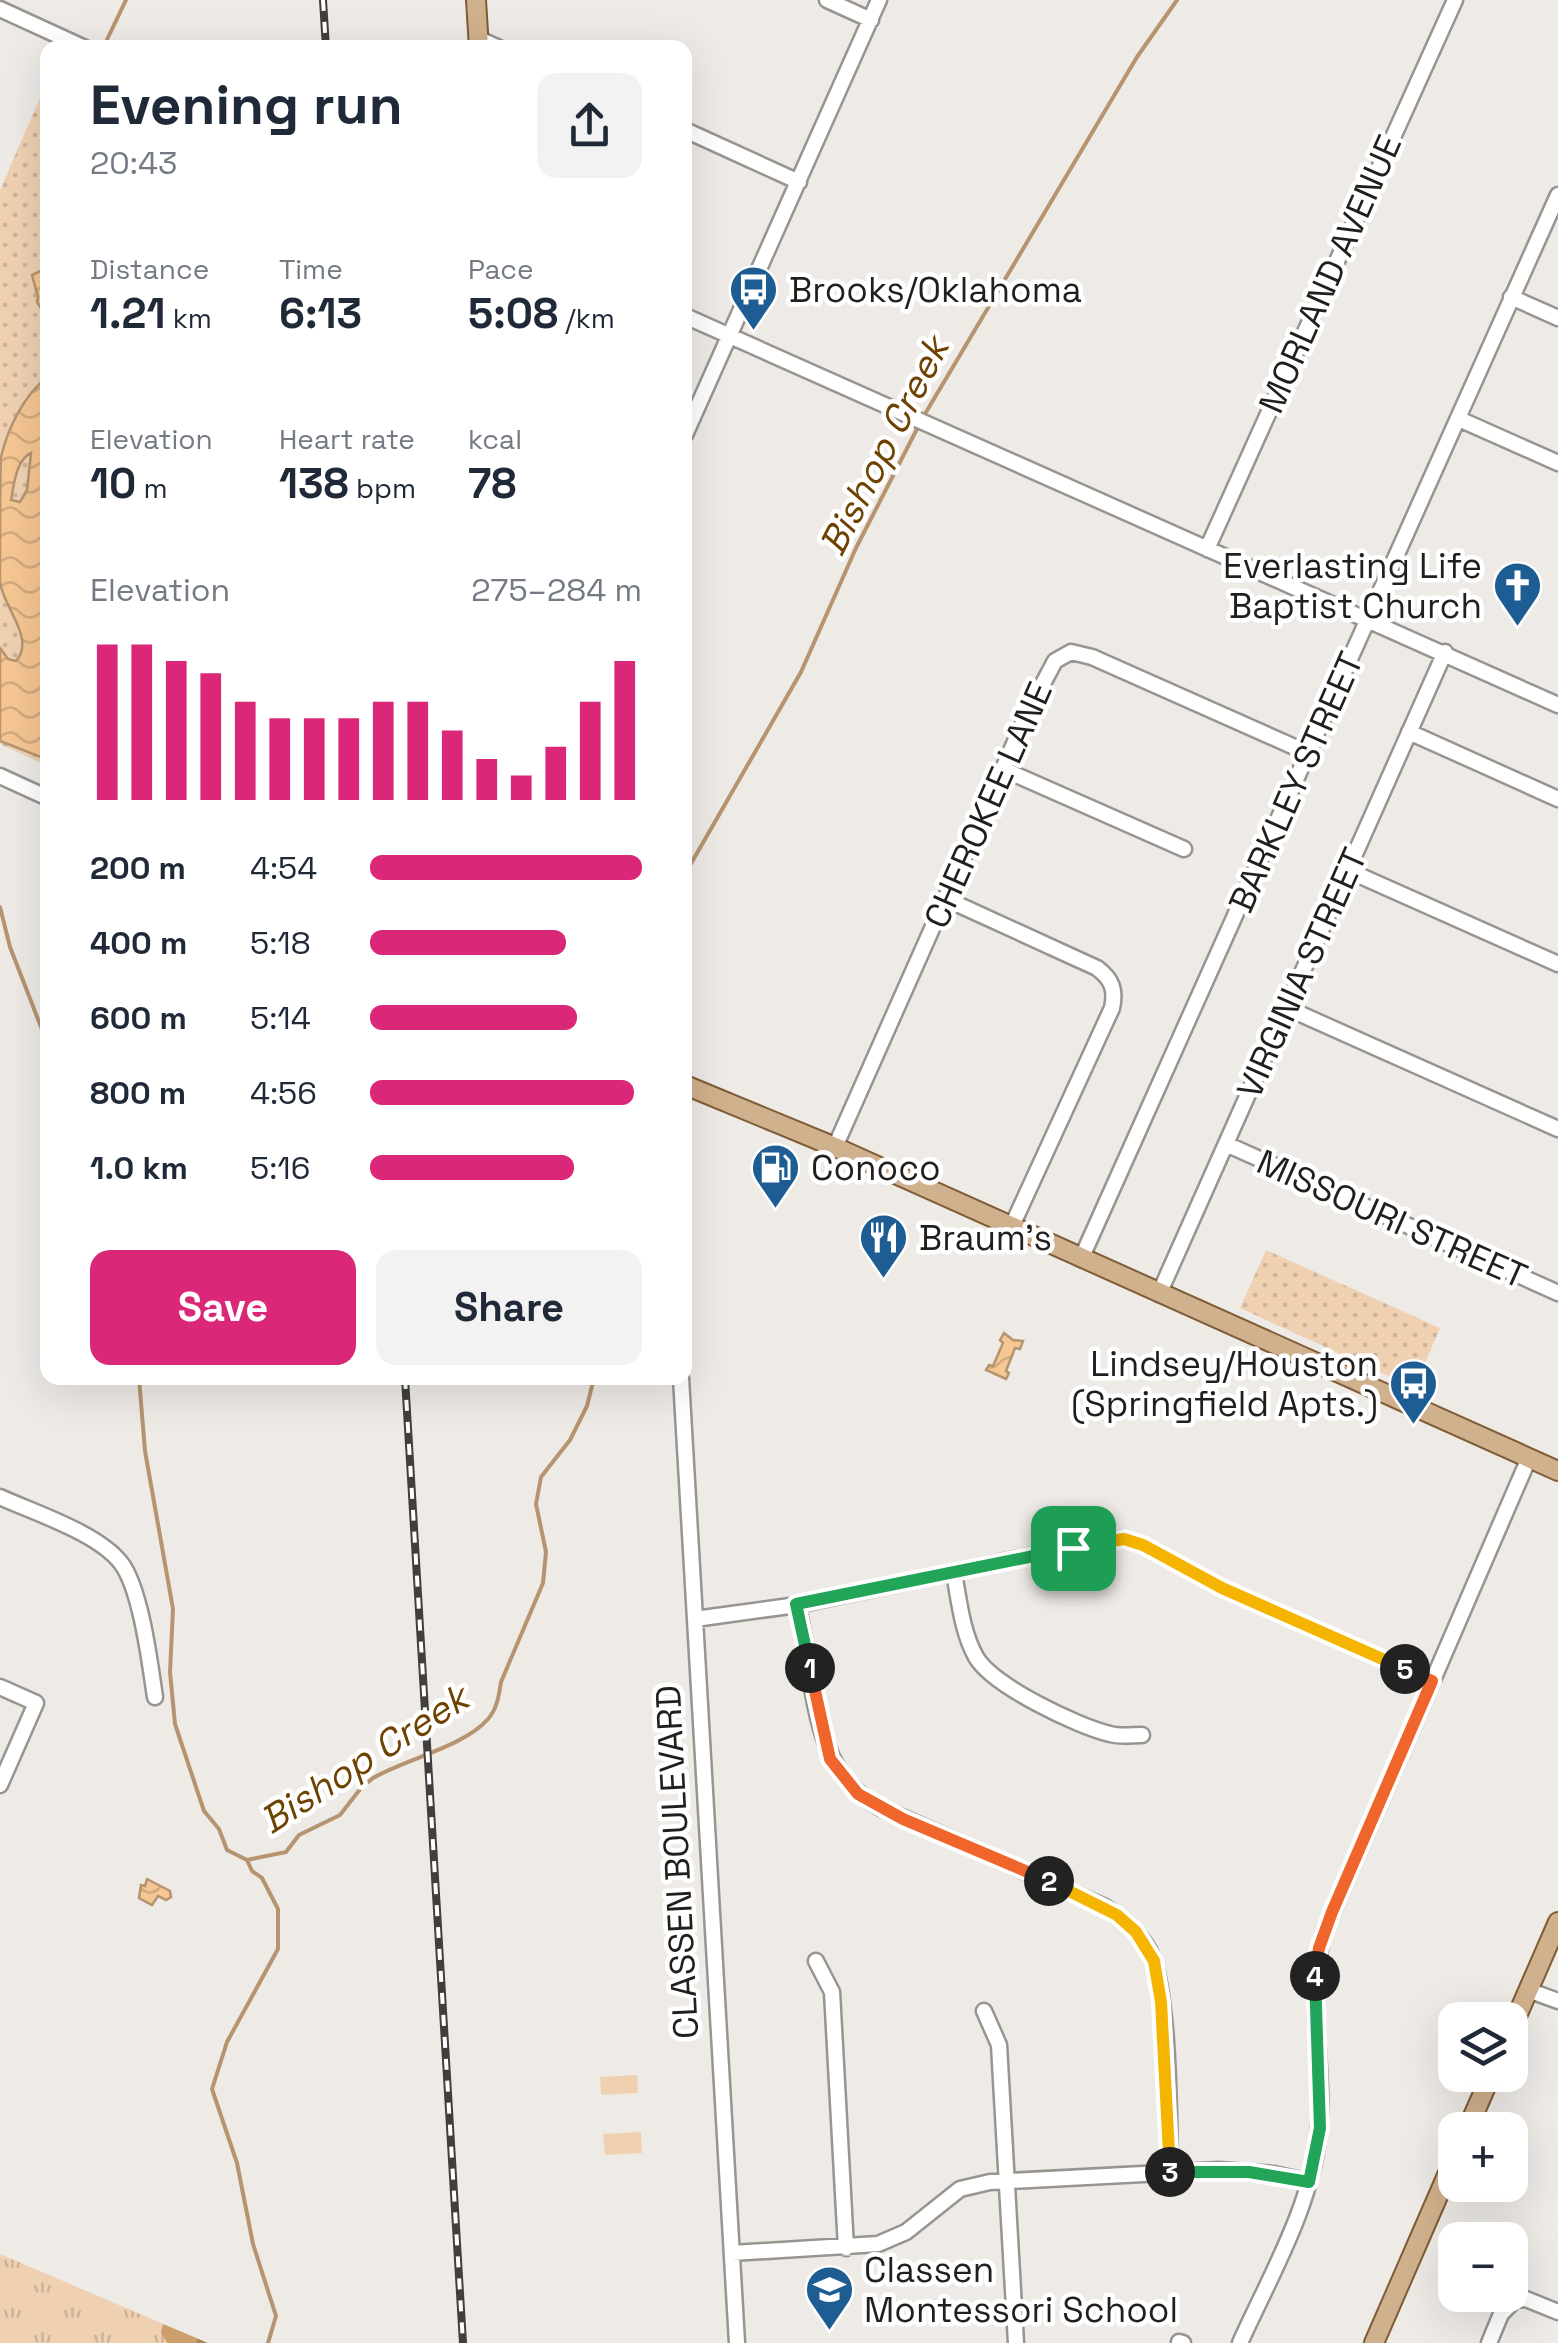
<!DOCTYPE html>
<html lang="en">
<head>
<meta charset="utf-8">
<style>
	:root { --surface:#fff; --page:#f2f2f3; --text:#1f2937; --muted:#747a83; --accent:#db2777 }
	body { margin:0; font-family:"Space Grotesk",sans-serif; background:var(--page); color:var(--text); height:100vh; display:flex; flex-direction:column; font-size:38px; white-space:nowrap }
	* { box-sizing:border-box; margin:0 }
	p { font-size:32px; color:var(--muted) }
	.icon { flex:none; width:55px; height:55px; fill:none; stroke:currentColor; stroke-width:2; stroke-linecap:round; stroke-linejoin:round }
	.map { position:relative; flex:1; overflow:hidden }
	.side { position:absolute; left:40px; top:40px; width:652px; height:1345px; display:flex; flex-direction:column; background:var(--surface); border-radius:20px; box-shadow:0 10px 40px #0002 }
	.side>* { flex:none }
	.fabs { position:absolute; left:1438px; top:2002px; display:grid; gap:20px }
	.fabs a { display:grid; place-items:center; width:90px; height:90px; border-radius:20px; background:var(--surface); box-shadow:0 10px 40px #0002; font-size:50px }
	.pin { position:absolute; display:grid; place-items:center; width:85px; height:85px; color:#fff; margin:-42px; border-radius:20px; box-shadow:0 5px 15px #0006 }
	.km { position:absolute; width:50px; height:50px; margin:-25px; border-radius:50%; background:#222; color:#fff; font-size:28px; line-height:50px; text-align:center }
	.round { display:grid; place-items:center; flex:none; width:105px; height:105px; border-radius:20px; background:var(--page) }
	.summary { display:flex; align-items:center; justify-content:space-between; height:170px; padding:0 50px }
	h1 { font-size:55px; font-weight:700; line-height:75px }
	.metrics { display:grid; grid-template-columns:repeat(3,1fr); gap:15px; height:170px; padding:10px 50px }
	.metrics div { display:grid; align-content:center }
	.metrics b { font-size:42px; font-weight:700 }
	.metrics small { font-size:28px; font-weight:400 }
	.metrics p { font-size:28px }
	.chart { height:280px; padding:20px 50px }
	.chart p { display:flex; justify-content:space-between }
	.chart svg { width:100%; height:180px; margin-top:10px; stroke:var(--accent); stroke-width:6 }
	.action { display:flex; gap:20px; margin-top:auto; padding:20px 50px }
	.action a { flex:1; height:115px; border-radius:20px; background:var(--accent); color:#fff; font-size:40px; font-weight:700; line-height:115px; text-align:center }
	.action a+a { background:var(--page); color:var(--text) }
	ul { padding:0 50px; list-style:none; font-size:32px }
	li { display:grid; grid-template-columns:160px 120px 1fr; align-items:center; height:75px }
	li i { height:25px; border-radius:12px; background:var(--accent) }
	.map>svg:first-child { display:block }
	.grass { fill:url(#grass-tufts) }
	.forest { fill:url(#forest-firs) }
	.park { fill:url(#park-dots) }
	.garden { fill:#efd1b2 }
	.water { fill:url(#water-waves); stroke:#b69470; stroke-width:2.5; fill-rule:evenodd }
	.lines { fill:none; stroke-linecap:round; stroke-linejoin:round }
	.stream { stroke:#b69470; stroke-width:4 }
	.minor-casing { stroke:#989591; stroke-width:19 }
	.major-casing { stroke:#7f5c35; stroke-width:22 }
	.minor { stroke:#fff; stroke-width:14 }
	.major { stroke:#d0b18d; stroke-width:18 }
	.rail-casing { stroke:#413f3e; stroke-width:8 }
	.rail { stroke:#fff; stroke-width:4; stroke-dasharray:11; stroke-linecap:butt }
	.split-1-casing { stroke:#fff; stroke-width:20 }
	.split-2-casing { stroke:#fff; stroke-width:20 }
	.split-3-casing { stroke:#fff; stroke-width:20 }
	.split-4-casing { stroke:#fff; stroke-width:20 }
	.split-5-casing { stroke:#fff; stroke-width:20 }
	.split-6-casing { stroke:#fff; stroke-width:20 }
	.split-1 { stroke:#22a559; stroke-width:12 }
	.split-2 { stroke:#f0652b; stroke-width:12 }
	.split-3 { stroke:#f5b400; stroke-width:12 }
	.split-4 { stroke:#22a559; stroke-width:12 }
	.split-5 { stroke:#f0652b; stroke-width:12 }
	.split-6 { stroke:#f5b400; stroke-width:12 }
	.labels { text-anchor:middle; stroke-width:9; stroke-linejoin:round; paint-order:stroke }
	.street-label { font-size:35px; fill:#211f1e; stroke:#fff }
	.poi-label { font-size:35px; fill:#211f1e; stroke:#fff; text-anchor:start }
	.water-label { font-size:38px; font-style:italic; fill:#6e4200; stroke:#fff }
</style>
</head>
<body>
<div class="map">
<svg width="1558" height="2343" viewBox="0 0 1558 2343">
	<defs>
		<pattern id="grass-tufts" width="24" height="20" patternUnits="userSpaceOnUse" patternTransform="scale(2.5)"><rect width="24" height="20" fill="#efd1b2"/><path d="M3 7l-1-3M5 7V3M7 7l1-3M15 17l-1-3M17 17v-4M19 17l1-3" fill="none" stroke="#cdb399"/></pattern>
		<pattern id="forest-firs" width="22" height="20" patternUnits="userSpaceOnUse" patternTransform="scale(2.5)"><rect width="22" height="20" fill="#cc9f6c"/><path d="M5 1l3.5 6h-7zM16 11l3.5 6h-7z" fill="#a58158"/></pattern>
		<pattern id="park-dots" width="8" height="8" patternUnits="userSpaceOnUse" patternTransform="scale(2.5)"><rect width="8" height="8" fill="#efd1b2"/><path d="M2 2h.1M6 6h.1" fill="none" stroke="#cdb399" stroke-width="1.8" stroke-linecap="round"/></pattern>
		<pattern id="water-waves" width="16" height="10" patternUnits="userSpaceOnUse" patternTransform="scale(2.5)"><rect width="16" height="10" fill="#f6c693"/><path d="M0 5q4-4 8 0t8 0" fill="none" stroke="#d3aa7e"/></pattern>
	</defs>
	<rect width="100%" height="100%" fill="#eeebe7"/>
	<path class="grass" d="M0 2254 208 2343H0Z"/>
	<path class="forest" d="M163 2324 208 2343H167L161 2332Z"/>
	<path class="park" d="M47 82V766L0 744V190Z
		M1266 1250 1440 1328 1418 1379 1404 1383 1240 1308Z"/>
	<path class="garden" d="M637 2075 638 2093 601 2095 600 2077Z
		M641 2132 642 2153 605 2155 603 2134Z"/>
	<path class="water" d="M47 268V318L37 302 38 297 32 275Z
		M47 377 48 581 41 618 48 630V758H43L0 741V648L8 659 16 661C36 639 3 607 0 582 0 561 0 476 1 457 8 427 24 396 47 377ZM31 453 27 490 20 502 11 500C14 484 16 460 31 453Z
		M1004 1333 1013 1340 1023 1341 1020 1349 1015 1348 1006 1371 1009 1373 1006 1379 986 1370 989 1365 993 1366 1003 1343 1000 1340Z
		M147 1879 170 1891 171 1897 166 1900 158 1896 152 1905 139 1898 141 1885 145 1886Z"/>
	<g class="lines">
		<path class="stream" d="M103 48 126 0
			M922 419 1137 57 1177 0
			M685 874 801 672 856 548 918 427
			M0 907 10 947 48 1045
			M139 1378 145 1451 173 1609 170 1672 175 1724 204 1811 219 1829 227 1850 247 1860
			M247 1860 286 1852 299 1835 340 1815 361 1788 373 1778C406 1759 465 1746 488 1719 497 1709 499 1695 501 1682L543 1583 546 1552 536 1504 541 1477 570 1440 587 1406 594 1378
			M247 1860 252 1871 262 1878 278 1909V1949L227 2042 212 2089 237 2163 253 2244 276 2316 268 2343"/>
		<defs>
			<path id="minor" d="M827 0 871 20
				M0 9 85 48
				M479 39 499 48
				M685 130 799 182
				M1511 297 1558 318
				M685 316 1558 705
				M1459 419 1558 463
				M685 435 879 0
				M1207 549 1455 0
				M1409 732 1558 799
				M1005 770 1184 849
				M0 776 48 798
				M1347 870 1558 964
				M946 899 1097 968C1112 979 1116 990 1112 1008L1011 1228
				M1287 1008 1558 1129
				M1226 1144 1558 1293
				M835 1147 1030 708 1055 661 1071 652 1092 657 1308 753
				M1081 1259 1558 195
				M1159 1294 1445 652
				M681 1378 737 2343
				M0 1497C35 1513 98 1533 121 1563 141 1589 150 1664 155 1697
				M954 1573C959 1600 962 1632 976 1657 993 1686 1077 1726 1110 1734 1120 1737 1132 1735 1142 1735
				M797 1605C816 1675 807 1768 879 1807L1105 1907C1123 1919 1138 1931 1149 1950 1170 1989 1169 2124 1170 2173
				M695 1619 797 1605 1101 1541 1123 1539 1143 1545 1222 1588 1432 1681
				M0 1687 36 1703 0 1785
				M816 1961 832 1992 846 2248
				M1528 1990 1558 2001
				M984 2011 999 2045 1016 2343
				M732 2253 878 2244 906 2232 960 2189 990 2182 1219 2170 1274 2174 1309 2182
				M1515 2300 1526 2299 1558 2312
				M1179 2342 1183 2343
				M1240 2343C1270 2276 1313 2204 1319 2129 1325 2063 1305 1998 1324 1932L1529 1458
				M1489 2343 1501 2314 1515 2300"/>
			<path id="major" d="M476 0 479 48
				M685 1085 835 1147 1558 1471
				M1510 2032 1558 1922
				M1467 2130 1491 2075
				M1374 2343 1455 2157"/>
		</defs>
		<use href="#minor" class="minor-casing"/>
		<use href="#major" class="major-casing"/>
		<use href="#minor" class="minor"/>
		<use href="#major" class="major"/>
		<defs>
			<path id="rail" d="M323 0 326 48
				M405 1378 463 2343"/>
		</defs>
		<use href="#rail" class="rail-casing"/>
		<use href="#rail" class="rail"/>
	</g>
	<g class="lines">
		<defs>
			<path id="split-1" d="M810 1668 796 1604 1073 1548"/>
			<path id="split-2" d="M810 1668 830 1759 858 1794 903 1819 1049 1881"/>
			<path id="split-3" d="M1049 1881 1117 1915 1136 1932 1154 1961 1161 2002 1170 2172"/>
			<path id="split-4" d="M1170 2172H1249L1309 2182 1320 2128 1315 1976"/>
			<path id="split-5" d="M1315 1976 1319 1948 1332 1912 1432 1681 1405 1669"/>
			<path id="split-6" d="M1073 1548 1124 1539 1143 1545 1222 1588 1405 1669"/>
		</defs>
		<use href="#split-1" class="split-1-casing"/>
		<use href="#split-2" class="split-2-casing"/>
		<use href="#split-3" class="split-3-casing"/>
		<use href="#split-4" class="split-4-casing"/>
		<use href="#split-5" class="split-5-casing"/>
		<use href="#split-6" class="split-6-casing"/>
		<use href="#split-1" class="split-1"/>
		<use href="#split-2" class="split-2"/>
		<use href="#split-3" class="split-3"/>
		<use href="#split-4" class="split-4"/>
		<use href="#split-5" class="split-5"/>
		<use href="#split-6" class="split-6"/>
	</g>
	<defs>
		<symbol id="bus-pin" viewBox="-11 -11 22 30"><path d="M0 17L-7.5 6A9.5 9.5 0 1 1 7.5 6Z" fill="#1e5d93" stroke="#fff"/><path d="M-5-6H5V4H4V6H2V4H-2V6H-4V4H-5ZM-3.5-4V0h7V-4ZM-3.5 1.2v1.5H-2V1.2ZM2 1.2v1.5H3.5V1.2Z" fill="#fff"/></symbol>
		<symbol id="church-pin" viewBox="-11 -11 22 30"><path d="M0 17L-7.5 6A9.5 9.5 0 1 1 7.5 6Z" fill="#1e5d93" stroke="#fff"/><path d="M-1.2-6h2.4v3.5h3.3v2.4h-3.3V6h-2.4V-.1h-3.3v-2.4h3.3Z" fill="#fff"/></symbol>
		<symbol id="fuel-pin" viewBox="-11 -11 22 30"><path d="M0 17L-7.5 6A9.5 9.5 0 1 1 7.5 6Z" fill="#1e5d93" stroke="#fff"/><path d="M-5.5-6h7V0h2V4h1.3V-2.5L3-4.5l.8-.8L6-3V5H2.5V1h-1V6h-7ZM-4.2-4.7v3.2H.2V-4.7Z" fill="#fff"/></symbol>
		<symbol id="restaurant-pin" viewBox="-11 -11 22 30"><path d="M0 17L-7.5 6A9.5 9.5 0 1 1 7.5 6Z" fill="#1e5d93" stroke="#fff"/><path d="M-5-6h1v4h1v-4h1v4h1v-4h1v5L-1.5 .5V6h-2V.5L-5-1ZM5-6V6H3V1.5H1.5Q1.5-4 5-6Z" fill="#fff"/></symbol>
		<symbol id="school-pin" viewBox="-11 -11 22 30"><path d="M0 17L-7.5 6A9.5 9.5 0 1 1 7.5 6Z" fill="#1e5d93" stroke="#fff"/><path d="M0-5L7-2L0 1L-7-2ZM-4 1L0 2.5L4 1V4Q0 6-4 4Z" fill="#fff"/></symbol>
	</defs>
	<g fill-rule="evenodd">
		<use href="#bus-pin" x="726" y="262" width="55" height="75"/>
		<use href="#church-pin" x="1490" y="558" width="55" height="75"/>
		<use href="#fuel-pin" x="748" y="1140" width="55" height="75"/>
		<use href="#restaurant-pin" x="856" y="1210" width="55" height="75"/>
		<use href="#bus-pin" x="1386" y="1356" width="55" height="75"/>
		<use href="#school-pin" x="802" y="2262" width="55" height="75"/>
	</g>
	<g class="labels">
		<g class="street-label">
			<text transform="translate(1330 274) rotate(-66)" y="12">MORLAND AVENUE</text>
			<text transform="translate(1296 782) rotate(-66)" y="12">BARKLEY STREET</text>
			<text transform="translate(988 805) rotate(-66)" y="12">CHEROKEE LANE</text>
			<text transform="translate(1302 973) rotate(-66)" y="12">VIRGINIA STREET</text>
			<text transform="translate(1392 1219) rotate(24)" y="12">MISSOURI STREET</text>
			<text transform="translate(677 1862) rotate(-93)" y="12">CLASSEN BOULEVARD</text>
		</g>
		<g class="poi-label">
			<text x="789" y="302">Brooks/Oklahoma</text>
			<text x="1482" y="578" text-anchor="end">Everlasting Life<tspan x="1482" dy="40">Baptist Church</tspan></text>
			<text x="811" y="1180">Conoco</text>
			<text x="919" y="1250">Braum's</text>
			<text x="1378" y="1376" text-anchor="end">Lindsey/Houston<tspan x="1378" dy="40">(Springfield Apts.)</tspan></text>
			<text x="864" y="2282">Classen<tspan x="864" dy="40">Montessori School</tspan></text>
		</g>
		<g class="water-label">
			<text transform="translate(884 446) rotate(-63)" y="13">Bishop Creek</text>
			<text transform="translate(364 1759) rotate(-33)" y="13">Bishop Creek</text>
		</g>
	</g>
</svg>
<div class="fabs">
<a><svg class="icon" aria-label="layers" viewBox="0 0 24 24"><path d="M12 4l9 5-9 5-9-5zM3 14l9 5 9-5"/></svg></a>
<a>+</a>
<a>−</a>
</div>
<div class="pin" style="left:1073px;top:1548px;background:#1e9e55"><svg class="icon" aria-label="arrive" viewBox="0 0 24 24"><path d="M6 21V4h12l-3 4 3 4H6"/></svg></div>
<b class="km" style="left:810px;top:1668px">1</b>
<b class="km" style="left:1049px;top:1881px">2</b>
<b class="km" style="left:1170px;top:2172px">3</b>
<b class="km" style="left:1315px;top:1976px">4</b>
<b class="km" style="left:1405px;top:1669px">5</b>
<section class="side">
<div class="summary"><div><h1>Evening run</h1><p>20:43</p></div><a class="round"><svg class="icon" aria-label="share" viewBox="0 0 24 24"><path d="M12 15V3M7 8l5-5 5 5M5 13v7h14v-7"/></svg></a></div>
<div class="metrics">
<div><p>Distance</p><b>1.21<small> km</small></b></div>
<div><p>Time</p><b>6:13</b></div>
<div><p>Pace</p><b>5:08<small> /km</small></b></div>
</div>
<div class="metrics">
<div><p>Elevation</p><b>10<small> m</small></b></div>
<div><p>Heart rate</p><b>138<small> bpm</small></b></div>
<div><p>kcal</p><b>78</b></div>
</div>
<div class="chart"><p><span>Elevation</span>275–284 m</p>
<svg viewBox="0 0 160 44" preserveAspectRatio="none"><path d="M5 44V6M15 44V6M25 44V10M35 44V13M45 44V20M55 44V24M65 44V24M75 44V24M85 44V20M95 44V20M105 44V27M115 44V34M125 44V38M135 44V31M145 44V20M155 44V10"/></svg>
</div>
<ul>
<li><b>200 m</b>4:54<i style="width:100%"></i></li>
<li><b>400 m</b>5:18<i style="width:72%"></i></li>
<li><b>600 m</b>5:14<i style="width:76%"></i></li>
<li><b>800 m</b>4:56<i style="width:97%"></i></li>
<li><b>1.0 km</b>5:16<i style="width:75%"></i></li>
</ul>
<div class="action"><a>Save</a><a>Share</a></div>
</section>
</div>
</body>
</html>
